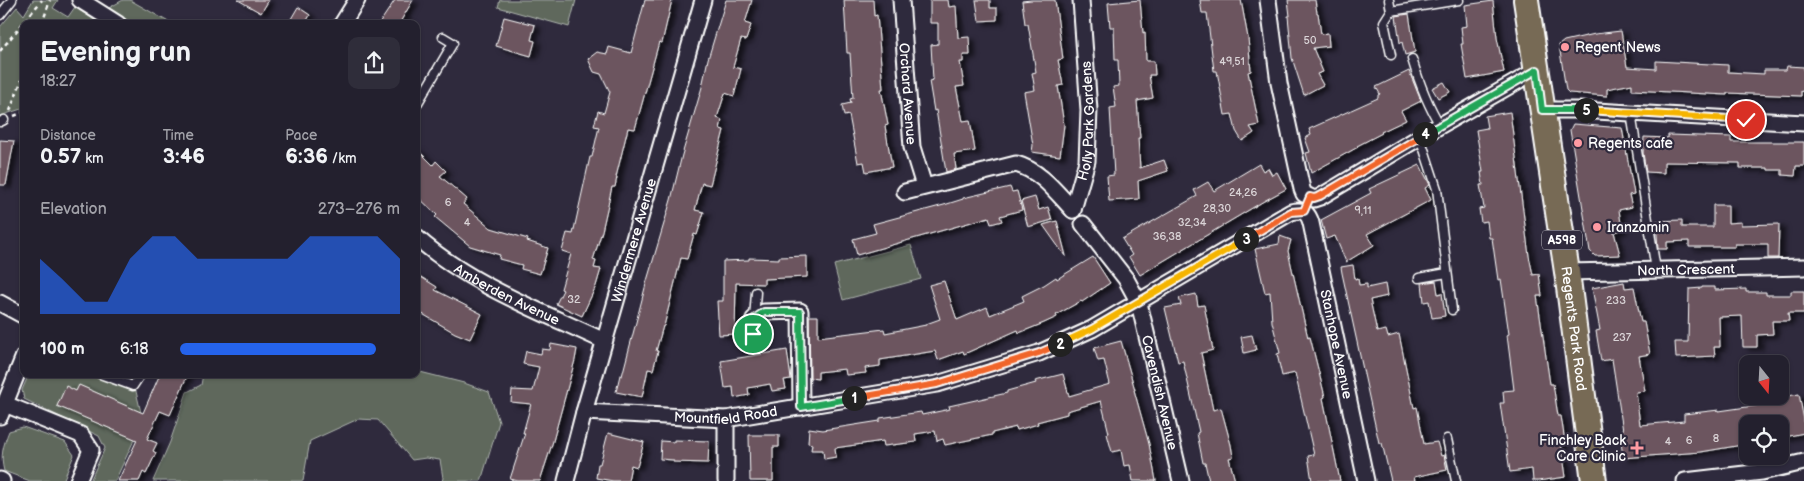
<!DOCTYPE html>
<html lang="en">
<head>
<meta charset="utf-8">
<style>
	:root { --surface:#23202e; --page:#2f2d3a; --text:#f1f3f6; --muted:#a3a3aa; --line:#403e4a; --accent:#2563eb }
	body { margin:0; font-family:"Balsamiq Sans",sans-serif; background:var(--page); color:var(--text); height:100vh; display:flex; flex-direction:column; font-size:19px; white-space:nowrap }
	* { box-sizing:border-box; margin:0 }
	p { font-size:16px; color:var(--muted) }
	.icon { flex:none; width:28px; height:28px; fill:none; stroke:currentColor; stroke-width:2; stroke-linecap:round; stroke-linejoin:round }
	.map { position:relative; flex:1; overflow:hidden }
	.sheet { position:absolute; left:20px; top:20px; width:400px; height:358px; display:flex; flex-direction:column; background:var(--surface); border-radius:10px; box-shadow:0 1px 4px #0004,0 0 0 1px var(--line) }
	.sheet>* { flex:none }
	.needle { width:32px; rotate:162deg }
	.controls { position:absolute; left:1739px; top:355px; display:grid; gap:10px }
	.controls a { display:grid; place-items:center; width:50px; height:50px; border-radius:10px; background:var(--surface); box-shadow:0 1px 4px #0004,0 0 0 1px var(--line); font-size:25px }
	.pin { position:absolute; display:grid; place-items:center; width:42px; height:42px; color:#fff; margin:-21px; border:2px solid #fff; border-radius:50%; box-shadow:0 1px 5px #0007 }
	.km { position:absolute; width:25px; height:25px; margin:-12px; border-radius:50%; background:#222; color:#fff; font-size:14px; line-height:25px; text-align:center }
	.round { display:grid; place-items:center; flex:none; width:52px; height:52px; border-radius:10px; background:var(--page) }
	.summary { display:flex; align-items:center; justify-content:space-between; height:85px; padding:0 20px }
	h1 { font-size:28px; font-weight:700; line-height:38px }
	.metrics { display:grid; grid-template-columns:repeat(3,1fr); gap:8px; height:85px; padding:5px 20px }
	.metrics div { display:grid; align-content:center }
	.metrics b { font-size:21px; font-weight:700 }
	.metrics small { font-size:14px; font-weight:400 }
	.metrics p { font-size:14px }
	.chart { height:140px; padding:10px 20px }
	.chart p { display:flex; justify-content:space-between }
	.chart svg { width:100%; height:90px; margin-top:5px; fill:var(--accent); opacity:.7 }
	ul { padding:0 20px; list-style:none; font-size:16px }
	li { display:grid; grid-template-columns:80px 60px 1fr; align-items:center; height:38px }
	li i { height:12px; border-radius:6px; background:var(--accent) }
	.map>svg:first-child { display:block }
	.green { fill:#5e685c; stroke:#aeb4ae }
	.building { fill:#6c545e; stroke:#fff; filter:url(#shadow) }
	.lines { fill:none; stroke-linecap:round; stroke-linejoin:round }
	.lane-casing { stroke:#fff; stroke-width:11 }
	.street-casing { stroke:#fff; stroke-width:19 }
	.primary-casing { stroke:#fff; stroke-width:28 }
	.path { stroke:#fff; stroke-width:2.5; stroke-dasharray:4 4; stroke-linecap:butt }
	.lane { stroke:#2f2a3d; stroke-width:8 }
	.street { stroke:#2f2a3d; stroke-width:15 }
	.primary { stroke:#776a54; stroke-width:24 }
	.split-1-casing { stroke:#fff; stroke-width:10 }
	.split-2-casing { stroke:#fff; stroke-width:10 }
	.split-3-casing { stroke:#fff; stroke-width:10 }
	.split-4-casing { stroke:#fff; stroke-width:10 }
	.split-5-casing { stroke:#fff; stroke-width:10 }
	.split-6-casing { stroke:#fff; stroke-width:10 }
	.split-1 { stroke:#22a559; stroke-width:6 }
	.split-2 { stroke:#f0652b; stroke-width:6 }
	.split-3 { stroke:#f5b400; stroke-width:6 }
	.split-4 { stroke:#f0652b; stroke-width:6 }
	.split-5 { stroke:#22a559; stroke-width:6 }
	.split-6 { stroke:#f5b400; stroke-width:6 }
	.poi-dot { fill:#ff9aa2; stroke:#2f2a3d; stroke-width:2 }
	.labels { text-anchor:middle; stroke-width:4.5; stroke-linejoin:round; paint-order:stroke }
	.number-label { font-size:11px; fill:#dad4d7 }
	.shield { fill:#2f2a3d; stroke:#c1bfc5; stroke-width:1 }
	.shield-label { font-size:12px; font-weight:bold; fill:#fff }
	.poi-label { font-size:14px; fill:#fff; stroke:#2f2a3d; text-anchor:start }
	.street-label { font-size:14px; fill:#fff; stroke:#2f2a3d }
</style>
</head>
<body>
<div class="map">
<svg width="1804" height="481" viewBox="0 0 1804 481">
	<defs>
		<filter id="shadow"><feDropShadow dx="5.5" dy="3" stdDeviation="2.5" flood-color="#0009"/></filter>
	</defs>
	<rect width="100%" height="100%" fill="#2f2a3d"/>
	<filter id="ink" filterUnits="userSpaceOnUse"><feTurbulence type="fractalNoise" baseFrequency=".02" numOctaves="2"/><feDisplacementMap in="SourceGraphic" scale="10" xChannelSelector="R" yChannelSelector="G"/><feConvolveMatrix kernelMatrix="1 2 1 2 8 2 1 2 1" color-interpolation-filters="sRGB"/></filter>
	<g filter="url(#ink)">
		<path class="green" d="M33 0H58L53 8 68 17 75 7 100 24H24V108L0 116V27L17 7 24 15Z
			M123 0H130L172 24H134L107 9Z
			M500 0H576L569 27 498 7Z
			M911 245 921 279 843 300 834 265Z
			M416 371 464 383 489 392 499 422 481 481H442L443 478 440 460 426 458 412 460 378 420 358 419 310 441 303 481H153L170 442 187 392 201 385 203 374H416Z
			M29 374H114L134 383 143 421 115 481H90L105 448 99 436 24 399 22 390Z
			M23 427 65 442 74 455 63 481H30L4 471C0 456 3 446 9 431Z"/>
		<path class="building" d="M238 0H269L261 13Z
			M395 0H413L399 24H379Z
			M645 0H672L662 43 659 42 635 129 628 128 616 177H617L615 187H612L602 231 593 260 596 261 594 268 601 269 596 286 582 316 556 304 563 290 561 289 571 254 562 251 567 233 573 234 590 157H592L599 127 594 126 598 111 604 113 610 92 601 74 594 72 588 59 597 52 607 54 609 47 631 53Z
			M726 0H752L745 23 751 25 746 40 741 39 733 67 741 69 734 96 725 93 717 118 722 120 720 129 724 130 710 185 702 183 695 210 704 212 697 235 694 234 687 259 681 258 664 326H663L656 351H658L653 370 648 369 642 397 616 392 620 375 622 376 646 284 671 200 682 155 702 87 708 59Z
			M844 0H873L874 16 877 15 883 89H881L888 125 885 126 892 167 866 172 864 162 858 163 849 115 844 116 842 105 851 103 850 99 853 98 850 53H847Z
			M930 0H948L949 7 956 6 958 38 969 37 970 55H963V62H960L964 86 956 87 963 121 970 120 975 151 954 154 956 169 946 172 936 110 934 111 929 81 933 80 931 45 938 44V23H930Z
			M976 0H990V8H997V20L979 21Z
			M1031 0H1055L1063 59 1058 60 1063 85 1058 86 1064 125 1060 156 1032 152 1033 145 1024 92 1035 90 1032 73 1036 72 1028 24H1025L1022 1Z
			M1140 0 1143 33 1145 32 1146 61H1154L1155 75H1149L1153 98 1137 101 1140 138H1138L1140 168 1164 160 1168 171 1138 181 1139 199 1109 201 1107 176 1114 175 1110 108 1116 107 1113 87 1119 86 1118 60H1115L1114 27H1110L1108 3Z
			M1200 0H1241L1248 38 1251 71 1248 72 1259 125 1250 127 1254 133 1242 141 1236 131 1232 114 1225 115 1217 71H1214L1207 13H1202Z
			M1288 0H1315L1317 13H1318L1321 34 1328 33 1329 46 1313 48 1323 72 1317 74 1323 85 1304 95 1292 58 1288 16H1290Z
			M1493 1 1497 38 1504 72 1467 79 1461 44H1463L1461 27 1467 26 1465 5Z
			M298 7 310 15 305 24H288Z
			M1409 14 1415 52 1405 55 1402 42 1400 43 1396 16Z
			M504 17 535 25 531 40 535 41 531 56 496 46Z
			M1621 31 1627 67 1656 69V61L1728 65V72L1764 74V70H1786L1787 66 1804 67V92L1801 91V96L1727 93V95L1632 90V84L1607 89V96L1569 93 1566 90 1559 45 1564 41 1595 34Z
			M1409 71 1421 101 1401 111 1406 120 1381 132 1382 133 1357 146 1358 147 1311 173 1306 153 1310 152 1305 138 1311 135 1309 129 1378 98V95L1380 94 1376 87Z
			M1444 82 1450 92 1438 98 1432 88Z
			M1510 112 1529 256 1533 275 1539 274 1542 296H1537L1550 384H1553L1558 416H1561L1565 442H1561L1566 477 1538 481H1533L1532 469 1510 472 1500 403H1504L1503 391 1514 390 1507 335 1509 334 1501 279 1498 280 1492 238H1489L1487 221 1481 222 1479 209 1484 208 1480 185H1483L1481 172H1483L1476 130 1487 128 1485 116Z
			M1573 124 1622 128 1634 194 1629 195 1632 207 1619 210 1622 230 1614 232 1620 255 1595 256 1590 251 1570 130Z
			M1668 135 1731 137V142H1804V166H1796L1795 176 1782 175V170H1768V168H1740V163L1664 162V173L1646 172 1643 153 1644 137 1668 138Z
			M0 140 14 141 6 185H0Z
			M416 148 433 165 436 161 446 171 440 176 467 199 463 204 491 228 528 239 527 241 548 248 540 274 521 269 522 265 499 259 500 255 470 246 435 217 437 215 416 195Z
			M1259 164 1263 171 1268 168 1272 175 1277 172 1286 189 1264 201 1140 275 1129 257 1132 255 1122 239 1197 196 1194 190 1208 182 1214 191Z
			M1420 165 1430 185 1425 188 1431 200 1367 234 1374 245 1346 262 1335 236 1326 239 1321 220 1371 193 1369 189Z
			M1010 187 1012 192 1017 191 1022 210 1000 216 1002 221 991 224 989 217 857 255 853 239 876 233 873 224 944 205 963 199V198Z
			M1035 197 1039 210 1048 207 1052 220 1028 227 1021 201Z
			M1713 205H1728V223L1741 222V225L1779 224 1778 258H1768V244H1735V247H1689V241L1667 242V249H1658L1656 221 1682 220V227H1713Z
			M1057 221 1066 256H1065L1043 225Z
			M1280 236 1291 240 1288 251 1290 260 1308 338 1310 337 1325 397 1323 398 1340 481H1312L1308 456 1314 455 1295 373 1282 376 1277 354 1280 353 1272 322 1270 292 1265 293 1255 249 1279 244Z
			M807 256V277L764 279V284L736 283 735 334 719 335 717 301H723V261L749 260V258L779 259V257Z
			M1093 257 1110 283 1082 302 1081 301 1056 315 1057 317 1044 323 1019 333 1018 330 964 354 963 351 938 360 935 351 880 360V366L865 368 866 373 846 375 845 369 818 372V379L810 378 809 316H818V337L884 329 885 333 926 325V324L940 319 929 285 944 281 957 320 987 307 990 315 1024 301 1022 296 1044 285 1056 277 1057 279Z
			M1353 265 1355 279 1358 278 1359 285 1367 284V288L1385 284 1387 296 1370 300 1377 332 1386 330 1388 337 1399 334 1414 408 1417 407 1424 444 1437 442 1441 456 1444 455 1447 470 1414 477 1415 481H1391L1382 443H1379L1342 273 1341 267Z
			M416 274 437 287 435 290 482 314 470 339 455 333 419 312 421 308 416 306Z
			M1436 281 1438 294 1442 293 1445 316 1432 318 1429 301 1424 302 1422 283Z
			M1624 282 1625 288 1634 287 1641 322H1644L1650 354 1639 356 1645 391 1636 392 1640 425 1684 421V414L1719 410V411L1768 404 1767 400 1799 394 1804 420V433L1780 438V424H1748V444L1701 452 1623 458 1620 432 1623 431 1612 359 1601 361 1596 331 1600 330 1592 288Z
			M1702 287H1715V290L1746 289V292H1766V295H1791V291H1804V313H1788L1789 321H1772L1773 334 1757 335V347H1743L1742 316 1719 317 1720 347H1714L1715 356 1676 358 1675 342H1688L1689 289 1702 288Z
			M1196 294 1198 306 1204 305 1213 350 1201 353 1213 410 1221 408 1231 445 1233 457 1229 458 1235 481H1209L1205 463H1203L1197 433 1199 432 1183 361 1178 362 1165 308 1181 305 1179 298Z
			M1252 335 1256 350 1244 353 1241 337Z
			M1121 341 1135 390H1134L1149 444 1156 481H1133L1130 465 1124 466 1121 450 1112 452 1107 434 1109 433 1101 401 1067 411V414L1037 422 1038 424 1017 430 1016 427 992 433V435L945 445 943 439 937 441 935 431 915 434 916 442 884 446 883 441 835 448 836 457 824 459 823 450H811L812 444 808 443 809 428 823 430 880 421V418L921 412 922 415 950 409 949 406 1007 393V391L1036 383 1035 381 1063 374 1069 396 1110 384 1104 360 1098 361 1094 348Z
			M551 344 577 349 575 360 553 441 540 481H518L510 479 525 433H523L531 404 511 402 512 390 533 391 539 367 523 364 526 351 541 354 542 349 550 350Z
			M787 350 791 379 784 380 786 389 772 391 770 384 748 388 749 395 734 398 733 387 725 388 721 361Z
			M160 374H188L170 415 160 411 147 439 157 443 153 451 156 453 146 474 143 472 139 481H118L137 440 57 406 66 386 76 391 79 385 143 413Z
			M608 433 644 442 637 467 631 465 628 481H613L596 478 598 464H600Z
			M749 435H779V447H773V481H750Z
			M674 440 709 441 708 463 673 462V460L660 459 661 441 674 442Z"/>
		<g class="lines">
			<defs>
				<path id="lane" d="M1389 0 1391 11 1459 0
					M1391 11 1384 22 1391 55
					M0 15 12 0
					M1412 59C1419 82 1427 104 1440 125
					M416 106 453 43 443 37
					M1631 113 1656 270
					M0 122 4 120
					M1420 137 1437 189 1452 310
					M1419 278 1447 273
					M754 319 756 292
					M100 374 133 386 141 374
					M1447 439 1456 481"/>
				<g id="street">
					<path d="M80 0 118 24"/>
					<path id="s1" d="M901 0 912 147 924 186"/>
					<path d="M1268 0 1279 83 1302 189 1304 194 1314 199 1320 197 1420 137 1537 70"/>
					<path d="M342 24 357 0"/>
					<path d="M1542 110H1579L1804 123"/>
					<path d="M905 192 1016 164C1041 171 1056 192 1073 210"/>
					<path id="s2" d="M1073 210 1087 161 1089 110 1081 0"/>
					<path id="s3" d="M1083 224 1126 279 1139 303 1181 481"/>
					<path id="s4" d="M416 237C470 285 540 311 604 341"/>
					<path id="s5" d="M1567 272 1804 267"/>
					<path d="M0 303 24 316"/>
					<path d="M753 334 754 319 764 312 800 311 801 407"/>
					<path d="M5 404 81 435 91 450 78 481"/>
					<path id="s6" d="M584 412 726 419 937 384 1039 353 1092 329 1291 212C1303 209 1308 212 1311 223L1366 481"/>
					<path d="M0 416 24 356"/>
					<path d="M0 480 2 481"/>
					<path id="s7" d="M566 481 584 412 703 0"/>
					<path d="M726 481V419"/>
					<path d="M1685 481 1762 472 1804 462"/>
				</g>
				<g id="primary">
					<path id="s8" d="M1526 0 1567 272 1594 481"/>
				</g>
			</defs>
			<use href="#lane" class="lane-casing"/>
			<use href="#street" class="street-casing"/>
			<use href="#primary" class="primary-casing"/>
			<path class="path" d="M42 24 50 0
				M0 51 42 0
				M10 111 24 74
				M14 116 24 112"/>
			<use href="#lane" class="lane"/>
			<use href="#street" class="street"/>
			<use href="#primary" class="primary"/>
		</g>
	</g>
	<g class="lines" filter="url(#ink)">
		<defs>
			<path id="split-1" d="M753 334 754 319 764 312H800L801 407 854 398"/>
			<path id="split-2" d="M854 398 937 384 1039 353 1060 344"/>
			<path id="split-3" d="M1060 344 1092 329 1246 239"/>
			<path id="split-4" d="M1246 239 1291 212 1304 211 1310 197 1314 198 1320 196 1425 134"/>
			<path id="split-5" d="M1425 134 1537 70 1542 110H1586"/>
			<path id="split-6" d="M1586 110 1746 120"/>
		</defs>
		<use href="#split-1" class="split-1-casing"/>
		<use href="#split-2" class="split-2-casing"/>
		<use href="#split-3" class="split-3-casing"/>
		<use href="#split-4" class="split-4-casing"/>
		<use href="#split-5" class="split-5-casing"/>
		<use href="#split-6" class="split-6-casing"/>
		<use href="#split-1" class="split-1"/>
		<use href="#split-2" class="split-2"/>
		<use href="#split-3" class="split-3"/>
		<use href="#split-4" class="split-4"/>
		<use href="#split-5" class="split-5"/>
		<use href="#split-6" class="split-6"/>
	</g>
	<g class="poi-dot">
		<circle cx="1565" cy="47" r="5"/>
		<circle cx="1578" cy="143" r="5"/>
		<circle cx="1597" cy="227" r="5"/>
		<path d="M1634.5 440.5h5v5h5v5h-5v5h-5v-5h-5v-5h5z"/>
	</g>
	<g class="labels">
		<g class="number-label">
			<text x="1310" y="44">50</text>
			<text x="1232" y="65">49,51</text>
			<text x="1243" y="196">24,26</text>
			<text x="448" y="206">6</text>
			<text x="1217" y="212">28,30</text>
			<text x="1363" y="214">9,11</text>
			<text x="467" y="226">4</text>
			<text x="1192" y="226">32,34</text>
			<text x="1167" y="240">36,38</text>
			<text x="574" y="303">32</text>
			<text x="1616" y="304">233</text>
			<text x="1622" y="341">237</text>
			<text x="1716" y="442">8</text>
			<text x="1689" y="444">6</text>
			<text x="1668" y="445">4</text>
		</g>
		<rect class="shield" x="1542" y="230.5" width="40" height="19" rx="4"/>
		<g class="shield-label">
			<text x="1562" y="244">A598</text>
		</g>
		<g class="poi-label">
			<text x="1575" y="52">Regent News</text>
			<text x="1588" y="148">Regents cafe</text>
			<text x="1607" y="232">Iranzamin</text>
			<text x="1626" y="445" text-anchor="end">Finchley Back<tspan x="1626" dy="16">Care Clinic</tspan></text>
		</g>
		<g class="street-label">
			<text dy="5" stroke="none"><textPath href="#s1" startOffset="94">Orchard Avenue</textPath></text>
			<text dy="5" stroke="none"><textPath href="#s2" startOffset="91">Holly Park Gardens</textPath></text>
			<text dy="5" stroke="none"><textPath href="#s7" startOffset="250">Windermere Avenue</textPath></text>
			<text dy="5" stroke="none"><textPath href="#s5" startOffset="119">North Crescent</textPath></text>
			<text dy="5" stroke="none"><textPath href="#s4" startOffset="108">Amberden Avenue</textPath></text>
			<text dy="5" stroke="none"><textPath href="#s8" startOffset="332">Regent's Park Road</textPath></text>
			<text dy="5" stroke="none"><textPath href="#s6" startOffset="902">Stanhope Avenue</textPath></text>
			<text dy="5" stroke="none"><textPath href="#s3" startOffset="189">Cavendish Avenue</textPath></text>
			<text dy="5" stroke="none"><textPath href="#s6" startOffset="142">Mountfield Road</textPath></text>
		</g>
	</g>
</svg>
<div class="controls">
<a><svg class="needle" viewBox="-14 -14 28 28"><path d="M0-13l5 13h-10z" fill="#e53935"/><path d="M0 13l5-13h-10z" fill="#a3a3aa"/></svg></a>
<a><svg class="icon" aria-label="locate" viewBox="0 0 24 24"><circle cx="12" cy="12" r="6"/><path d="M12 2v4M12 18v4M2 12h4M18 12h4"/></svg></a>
</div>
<div class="pin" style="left:753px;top:334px;background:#1e9e55"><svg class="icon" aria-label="arrive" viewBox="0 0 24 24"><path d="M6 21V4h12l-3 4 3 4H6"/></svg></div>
<div class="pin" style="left:1746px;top:120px;background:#d93025"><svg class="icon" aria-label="check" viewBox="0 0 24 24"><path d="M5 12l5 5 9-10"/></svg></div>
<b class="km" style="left:854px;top:398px">1</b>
<b class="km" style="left:1060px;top:344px">2</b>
<b class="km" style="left:1246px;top:239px">3</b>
<b class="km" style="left:1425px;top:134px">4</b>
<b class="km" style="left:1586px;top:110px">5</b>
<section class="sheet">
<div class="summary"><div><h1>Evening run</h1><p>18:27</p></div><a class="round"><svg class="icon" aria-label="share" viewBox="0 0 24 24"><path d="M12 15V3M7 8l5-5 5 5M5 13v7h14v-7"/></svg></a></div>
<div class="metrics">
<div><p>Distance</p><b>0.57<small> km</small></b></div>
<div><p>Time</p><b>3:46</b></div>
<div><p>Pace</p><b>6:36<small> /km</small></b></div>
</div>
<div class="chart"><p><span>Elevation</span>273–276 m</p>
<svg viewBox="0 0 160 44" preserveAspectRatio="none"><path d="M0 44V17L10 27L20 38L30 38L40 17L50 6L60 6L70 17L80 17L90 17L100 17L110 17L120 6L130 6L140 6L150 6L160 17V44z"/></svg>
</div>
<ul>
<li><b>100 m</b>6:18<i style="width:89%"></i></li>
</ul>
</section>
</div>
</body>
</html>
